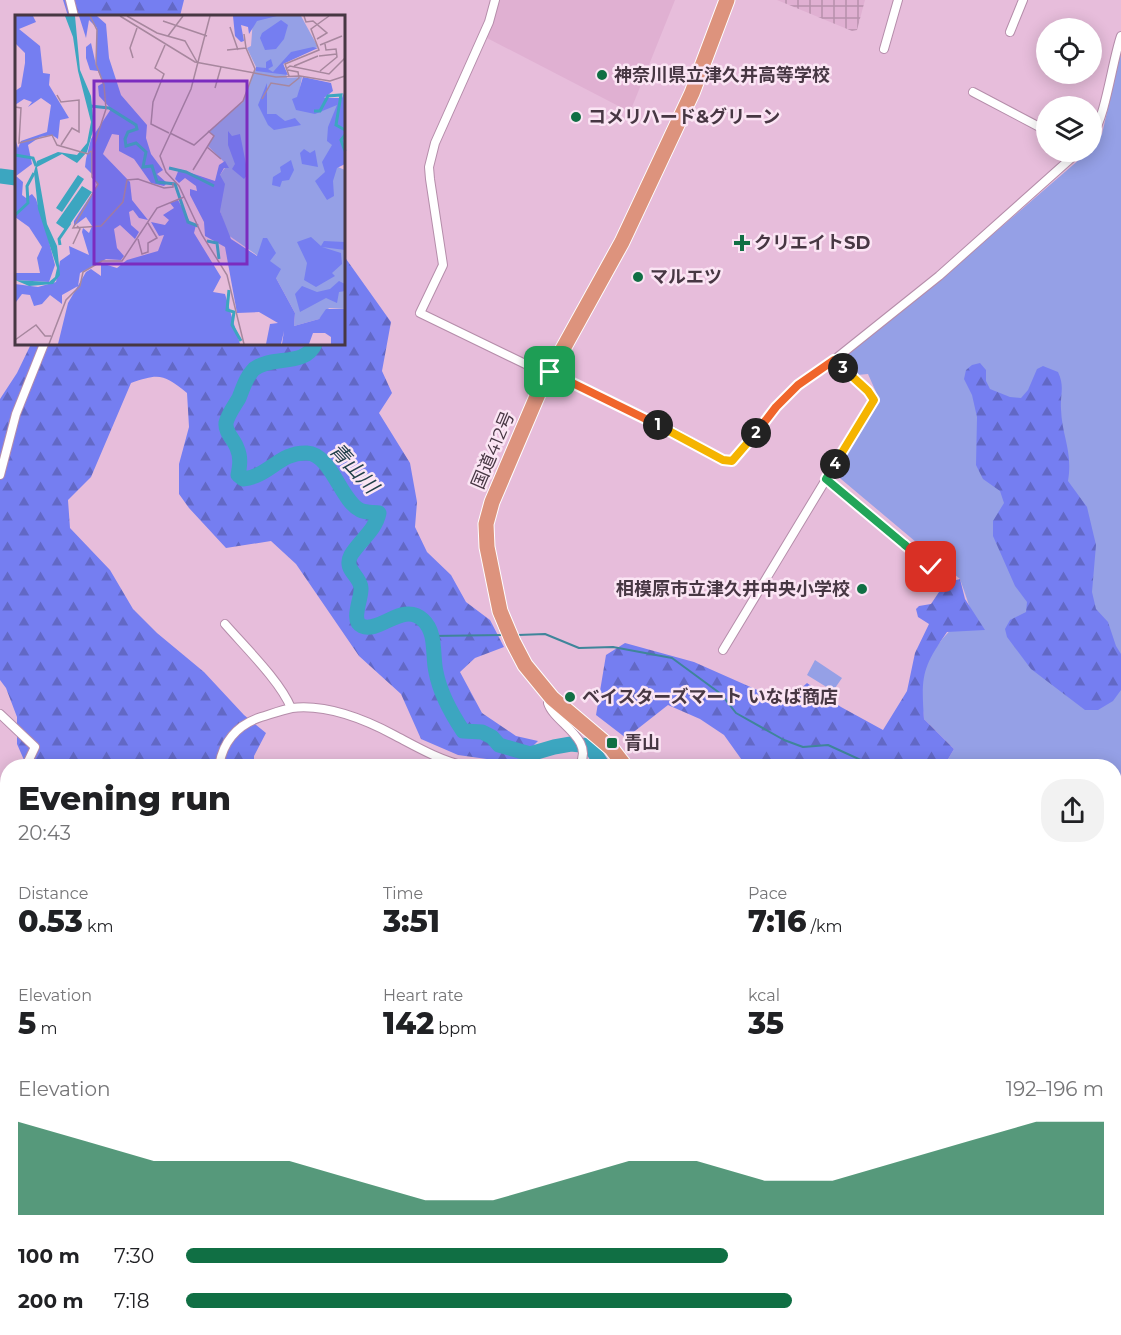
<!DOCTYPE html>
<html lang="en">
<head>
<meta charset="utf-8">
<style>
	:root { --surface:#fff; --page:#f2f2f2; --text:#202124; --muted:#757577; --accent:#106f44 }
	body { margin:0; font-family:Montserrat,"Noto Sans JP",sans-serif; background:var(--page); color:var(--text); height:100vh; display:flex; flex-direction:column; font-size:22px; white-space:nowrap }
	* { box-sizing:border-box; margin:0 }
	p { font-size:20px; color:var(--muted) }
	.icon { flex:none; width:33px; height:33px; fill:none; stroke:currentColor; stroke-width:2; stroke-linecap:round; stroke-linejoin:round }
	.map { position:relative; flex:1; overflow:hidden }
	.sheet { position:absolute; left:0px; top:759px; width:1122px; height:576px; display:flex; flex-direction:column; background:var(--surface); border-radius:24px 24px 0 0; box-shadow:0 3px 15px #0003 }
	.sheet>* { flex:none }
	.tools { position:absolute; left:1036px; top:18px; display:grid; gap:12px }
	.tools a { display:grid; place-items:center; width:66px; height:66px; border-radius:50%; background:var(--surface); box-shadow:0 3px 15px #0003; font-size:30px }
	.pin { position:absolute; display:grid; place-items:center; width:51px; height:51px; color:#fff; margin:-26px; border-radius:12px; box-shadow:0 3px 9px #0006 }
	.km { position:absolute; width:30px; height:30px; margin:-15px; border-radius:50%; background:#222; color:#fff; font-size:16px; line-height:30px; text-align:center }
	.round { display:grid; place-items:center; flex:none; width:63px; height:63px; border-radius:24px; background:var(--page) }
	.summary { display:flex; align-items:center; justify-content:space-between; height:102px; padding:0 18px }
	h1 { font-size:33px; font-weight:800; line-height:45px }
	.figures { display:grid; grid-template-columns:repeat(3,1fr); gap:9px; height:102px; padding:6px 18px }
	.figures div { display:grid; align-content:center }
	.figures b { font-size:30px; font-weight:800 }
	.figures small { font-size:16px; font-weight:400 }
	.figures p { font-size:16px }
	.chart { height:168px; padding:12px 18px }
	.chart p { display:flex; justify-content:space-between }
	.chart svg { width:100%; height:108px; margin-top:6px; fill:var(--accent); opacity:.7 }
	ul { padding:0 18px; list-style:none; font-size:20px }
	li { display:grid; grid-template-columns:96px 72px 1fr; align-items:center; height:45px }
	li i { height:15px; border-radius:8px; background:var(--accent) }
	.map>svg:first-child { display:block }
	.built { fill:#e0b0d2 }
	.industrial { fill:url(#industrial-grid) }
	.green { fill:#95a0e6 }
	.forest { fill:url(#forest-firs) }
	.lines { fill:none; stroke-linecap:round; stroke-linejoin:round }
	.stream { stroke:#3f859a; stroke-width:2 }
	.river { stroke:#3ca6c0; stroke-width:15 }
	.street-casing { stroke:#b58daa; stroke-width:10 }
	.highway-casing { stroke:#fff; stroke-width:17 }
	.street { stroke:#fff; stroke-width:8 }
	.highway { stroke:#dd937d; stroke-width:15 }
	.split-1-casing { stroke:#fff; stroke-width:12 }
	.split-2-casing { stroke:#fff; stroke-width:12 }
	.split-3-casing { stroke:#fff; stroke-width:12 }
	.split-4-casing { stroke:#fff; stroke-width:12 }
	.split-5-casing { stroke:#fff; stroke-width:12 }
	.split-6-casing { stroke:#fff; stroke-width:12 }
	.split-1 { stroke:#f0652b; stroke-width:8 }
	.split-2 { stroke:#f5b400; stroke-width:8 }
	.split-3 { stroke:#f0652b; stroke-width:8 }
	.split-4 { stroke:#f5b400; stroke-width:8 }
	.split-5 { stroke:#22a559; stroke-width:8 }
	.split-6 { stroke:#22a559; stroke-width:8 }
	.poi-dot { fill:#106f44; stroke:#fbe5f4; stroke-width:2 }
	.labels { text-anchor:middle; stroke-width:5; stroke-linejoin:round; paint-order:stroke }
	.poi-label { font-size:18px; font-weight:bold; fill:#473743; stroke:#fbe5f4; text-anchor:start }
	.street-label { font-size:18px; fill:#473743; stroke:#fbe5f4 }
	.water-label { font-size:20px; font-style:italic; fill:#214049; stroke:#fbe5f4 }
	.inset-river { fill:none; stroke:#3ca6c0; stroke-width:3 }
	.inset-road { fill:none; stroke:#a7879e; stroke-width:1.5 }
	.view { fill:#7b2cbf; fill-opacity:0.15; stroke:#7b2cbf; stroke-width:3 }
	.inset-edge { fill:none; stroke:#473743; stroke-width:3 }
</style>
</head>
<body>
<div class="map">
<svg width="1121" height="1335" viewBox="0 0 1121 1335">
	<defs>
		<pattern id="industrial-grid" width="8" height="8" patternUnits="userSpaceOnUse" patternTransform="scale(1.5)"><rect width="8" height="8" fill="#e0b0d2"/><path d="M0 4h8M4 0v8" fill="none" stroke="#b790ac"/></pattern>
		<pattern id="forest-firs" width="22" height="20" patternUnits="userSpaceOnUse" patternTransform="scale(1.5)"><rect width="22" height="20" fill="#757ef1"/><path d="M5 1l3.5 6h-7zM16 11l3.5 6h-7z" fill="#6268c5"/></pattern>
	</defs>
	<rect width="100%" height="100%" fill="#e7bddb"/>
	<path class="built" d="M500 0H675L630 112 487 38Z"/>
	<path class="industrial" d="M777 0H865L857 30 852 31Z"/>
	<path class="green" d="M1121 51V1215L1114 1210V766H944L954 749 924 719C923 708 920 694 922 682 926 652 949 630 971 611L960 579 835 474 880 401 868 374 857 375 842 361 847 353 942 278 1088 152H1092V147L1102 134Z
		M815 660 842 678 833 691 807 675Z"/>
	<path class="forest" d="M63 0H184L180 16H68Z
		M344 256 391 322 382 371 392 393 379 413 410 463 417 502 415 527 427 552 451 575 466 602 490 620 504 647 475 658 460 672 482 713 516 736 538 741 516 763 458 755 421 739 401 694 359 656 296 564 271 541 226 548 189 508 179 494V464L189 427 187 393C164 374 159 373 131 383L91 477 68 500 70 528 110 570 133 609 157 633 204 672 244 715 266 733 254 756V766H21L24 760 17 744V717L6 688 0 680V399L17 373 31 344H344Z
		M980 363 986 370V381L990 389 1010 397 1021 398 1028 390 1037 369 1043 366 1058 372C1065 387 1060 394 1061 409 1062 437 1073 451 1068 481L1087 507 1096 545 1092 592 1096 609 1108 622 1116 646 1121 654V690L1113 701 1098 710H1085L1031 669 1007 637 1005 629 1010 620 1026 612 1027 602 1015 586 993 536V521L1004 503 1000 491 983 479 976 465 977 417 972 395 964 379 966 370 972 365Z
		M960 579 965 599 985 630 947 632C922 668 921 676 924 719L954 749 944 766H745L744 763 724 735 700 719 668 705 626 738 596 715 606 655 625 643 694 662 764 693 787 701 807 683 841 707 883 730 907 691 915 653 929 624 918 617 916 609 919 606 931 604 945 583Z
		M7 792 8 1328 2 1335H0V808Z
		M1115 1210 1121 1215V1335H979L976 1328H1114Z
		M57 1328H97L133 1331 136 1335H58Z
		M198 1328H880L882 1335H193Z"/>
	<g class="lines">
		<path class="stream" d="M518 635 545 634 579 648 613 647 672 658 721 694 736 713 784 740 803 747 828 745 874 766
			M432 636 502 635"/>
		<path class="river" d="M0 176 16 178
			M315 344C305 367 272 355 254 369 246 377 243 388 239 398 235 405 228 414 226 423 225 433 234 439 237 448 241 457 240 465 238 475L243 479C270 476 279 452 307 453 331 454 341 501 360 510 365 513 373 512 379 513 375 531 360 540 351 555 343 570 360 575 361 588 362 598 350 621 362 626 379 634 403 601 423 620 437 633 432 655 436 672 440 693 451 713 463 731L482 732 492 737 499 745 530 754 554 747 571 744 590 746 603 766
			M911 1335 912 1328"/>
		<defs>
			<path id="street" d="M70 0 74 16
				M495 0 489 22 435 143 429 167 430 179 443 265 420 313 548 375
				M1010 32 1023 0
				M884 49 898 0
				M973 92 1047 131
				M1092 136C1106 115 1112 62 1121 36
				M550 372 670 430 723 460 732 461 776 407 798 385 834 360 939 276 1078 152
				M0 475 16 414 44 344
				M826 479 931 567
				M225 624C244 646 281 682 291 708
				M723 650 874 400 868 391 834 360
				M552 698 548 703C554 723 596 739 579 766
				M0 714 35 747 26 766
				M219 766C223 742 237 725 261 717 271 714 282 710 292 708 326 704 364 719 394 735 417 747 439 760 465 766
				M0 809 8 797
				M0 1063 8 1065"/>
			<path id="highway" d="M625 766 611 748 552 698 525 665 513 642 500 611 487 547 486 524 492 502 538 394 622 242 692 93 727 0
				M921 1328 926 1335
				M8 1335 22 1328"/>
		</defs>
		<use href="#street" class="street-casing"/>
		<use href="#highway" class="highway-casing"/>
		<use href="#street" class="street"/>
		<use href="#highway" class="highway"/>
	</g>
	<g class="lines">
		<defs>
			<path id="split-1" d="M550 372 658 425"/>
			<path id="split-2" d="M658 425 723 460 732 461 756 433"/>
			<path id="split-3" d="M756 433 776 407 798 385 834 360 843 368"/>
			<path id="split-4" d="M835 464 874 400 868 391 843 368"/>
			<path id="split-5" d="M835 464 826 479 905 545"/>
			<path id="split-6" d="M905 545 931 567"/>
		</defs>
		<use href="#split-1" class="split-1-casing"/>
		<use href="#split-2" class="split-2-casing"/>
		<use href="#split-3" class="split-3-casing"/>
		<use href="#split-4" class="split-4-casing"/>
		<use href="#split-5" class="split-5-casing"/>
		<use href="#split-6" class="split-6-casing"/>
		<use href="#split-1" class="split-1"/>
		<use href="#split-2" class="split-2"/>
		<use href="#split-3" class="split-3"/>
		<use href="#split-4" class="split-4"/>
		<use href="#split-5" class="split-5"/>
		<use href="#split-6" class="split-6"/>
	</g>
	<g class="poi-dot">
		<circle cx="602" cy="75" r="6"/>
		<circle cx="576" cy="117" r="6"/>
		<path d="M739 234h6v6h6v6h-6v6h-6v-6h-6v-6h6z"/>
		<circle cx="638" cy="277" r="6"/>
		<circle cx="862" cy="589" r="6"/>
		<circle cx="570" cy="697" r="6"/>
		<rect x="606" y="737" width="12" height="12" rx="3"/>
	</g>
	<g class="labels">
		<g class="poi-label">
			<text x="614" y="81">神奈川県立津久井高等学校</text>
			<text x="588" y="123">コメリハード&amp;グリーン</text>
			<text x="754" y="249">クリエイトSD</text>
			<text x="650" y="283">マルエツ</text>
			<text x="850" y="595" text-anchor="end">相模原市立津久井中央小学校</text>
			<text x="582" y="703">ベイスターズマート いなば商店</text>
			<text x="624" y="749">青山</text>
		</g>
		<g class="street-label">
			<text transform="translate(493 450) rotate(-67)" y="6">国道412号</text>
		</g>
		<g class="water-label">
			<text transform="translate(354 468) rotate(47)" y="7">青山川</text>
		</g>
	</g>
	<g transform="translate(15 15)">
		<rect width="330" height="330" fill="#e7bddb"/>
		<path d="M255 1H286L303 32 278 38 268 47 272 63 287 62 282 89H325L318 150 330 155V294L314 293 304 304 279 311 280 298 261 263 243 241 213 220 205 196V160L212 150 193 131 199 121 194 116 228 87 241 52 232 33 236 31 238 4Z" fill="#95a0e6"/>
		<path d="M0 1H18L21 7 4 14 25 31 28 58 35 59 34 70 54 103 45 105 43 124 37 120 25 122 13 130 17 149 1 161 8 167 7 180 11 183 17 179 21 184 32 219 40 250 34 267 0 265V258H25L22 243 27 232 14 212 0 202V123L3 133 6 126 32 117 36 90 26 83 13 92 17 87 9 84 0 90V76L6 72 10 48V38L0 28ZM64 1H82L91 9 94 43 106 80 132 110 131 123 136 139 148 155 142 159 152 168 149 171 136 168 119 144 104 136V120L97 119 88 139 115 167 117 185 133 205 124 203 118 195 114 197 116 210 124 217 120 224 105 210 99 214 102 233 109 241 106 245 91 244 65 258 63 271 47 280V289L35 280 27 289 19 291 15 280 7 279 1 287 0 306V269L23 272 41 267 45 246 55 239 54 231 74 240 67 217 68 213 74 218 77 211 71 202 59 211V206L82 171 79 161 70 152 71 144 76 124 96 94 84 81 83 71 88 68 83 56 75 55 71 43V32L76 28 81 50 82 13 74 5 71 23ZM218 1H262L242 6 234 19 233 12 226 10 229 26 226 27 220 21ZM266 5 273 10 269 24 261 34 250 35 245 23 247 18ZM298 32 303 33 268 49 273 60 241 56V52L251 53V47L256 44 258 51 253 54 258 57 276 37ZM288 62 316 68 318 76 309 83H327L330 75V149L322 153 318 166 319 181 312 185 300 166 310 157 307 147 317 130 312 126 313 112 322 90 300 99 281 95 277 84 282 82ZM252 68V99H261L270 106 280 103 286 110 259 115 253 110 243 90ZM213 116 217 121 225 119 233 159 229 164 217 154 220 149 213 130ZM289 134 295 138 300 135 303 152 287 149 285 138ZM276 145 279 155 274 165 267 166 265 172 257 170 258 162 266 157 265 152ZM210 146 214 153H209L205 160 210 169 205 196 216 224 242 241 248 223H252L261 238 255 246 266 254 261 263 280 298 279 311 304 304 311 294H330V329H316V322L310 318H298L294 329H267L269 316 266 329H251L255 309 263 308 244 297 222 298 210 232 190 221 189 207 175 180V174L182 176 181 171 170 163 164 168 160 164 164 154 200 166 204 150ZM163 185 176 209 181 210 179 218 206 262 198 277 210 279 225 329H43L53 288 71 257 76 254 86 261V248L102 253 112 245 143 236 149 220 144 221 136 207 150 210 154 205 148 200 159 193 155 188ZM296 222 306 231 309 226 330 227V235L307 232 326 238 327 249 317 258 320 261 301 272 289 265 292 248 282 227ZM324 266 330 269V276L324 277 322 288 311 283 285 297 280 279 287 271 302 277 315 274Z" fill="#757ef1"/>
		<path d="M50 1H60L65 55 76 81 79 112 72 137 62 148 47 139 22 152 32 209 42 231 45 260 38 269 14 271 0 265 34 267 40 262 42 253 23 194 19 157 22 146 43 137 62 140 72 128 76 107 63 56 58 22ZM63 160 69 164 47 197 41 193ZM67 171 77 177 51 215 41 208Z" fill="#3ca6c0"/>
		<path class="inset-river" d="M75 91 94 93 121 110 122 114 113 117 110 124 111 131 121 128 131 137 128 152 137 151 142 167 160 169 173 207 183 211M299 96H305L313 81 326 80 321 110 330 115M330 120 326 125 330 136M0 140 18 143 21 151M154 153 171 157 199 171M0 200 13 188 12 171 19 158M192 226 202 228 204 244M45 230 44 224 55 208M214 275 212 295 219 297 217 310 226 326"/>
		<path class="inset-road" d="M75 1 82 15 81 49 89 70 91 94 77 137V162L83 169 58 213 86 211 108 187 112 165 123 164 149 173 158 172V168M105 1 180 47 261 62 285 61 315 66 330 61M112 1 142 18 170 26 182 47M289 1 291 7 298 6 312 18 302 24M148 6 192 21M215 12 223 35M153 21 168 1M150 30 140 53 149 59 138 87 136 109 154 118M305 30 327 21M212 35 231 33 229 19M304 41 322 39M118 43 115 33 122 13M183 47 195 1M183 47 176 74 145 141 151 157 164 171 187 220 212 260 229 329M279 51 303 41M271 54 275 51 314 59 330 43M305 56 322 42 321 34 311 35 310 29M274 61 270 49 304 35 296 14 314 1M200 73 206 52M42 80 46 87 64 85V117L57 113 46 130M247 84 256 68 274 71 284 63 283 57 273 55M0 92 6 93 4 128 37 120 42 130 73 139 76 136M155 118 179 130 228 86 240 54 231 33M192 132 206 144M178 155 199 121 193 116M123 224 127 239 133 237V228L142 223 133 208M58 229 65 214 62 211M0 325 21 310 30 321H36M34 329 51 285 65 271 68 257 87 246H107L142 193 169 182"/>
		<path class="view" d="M79 66H232V249H79Z"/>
		<rect width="330" height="330" class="inset-edge"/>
	</g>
</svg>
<div class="tools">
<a><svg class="icon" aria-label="locate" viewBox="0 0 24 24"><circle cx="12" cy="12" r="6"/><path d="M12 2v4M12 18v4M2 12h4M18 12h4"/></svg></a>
<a><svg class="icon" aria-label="layers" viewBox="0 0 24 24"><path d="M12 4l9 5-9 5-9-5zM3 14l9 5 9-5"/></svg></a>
</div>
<div class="pin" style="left:550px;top:372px;background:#1e9e55"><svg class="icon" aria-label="arrive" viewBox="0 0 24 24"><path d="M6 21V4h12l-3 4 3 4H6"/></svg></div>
<div class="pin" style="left:931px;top:567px;background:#d93025"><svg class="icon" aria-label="check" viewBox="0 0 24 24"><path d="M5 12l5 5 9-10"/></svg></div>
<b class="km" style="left:658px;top:425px">1</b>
<b class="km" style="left:756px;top:433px">2</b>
<b class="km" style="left:843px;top:368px">3</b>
<b class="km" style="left:835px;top:464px">4</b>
<section class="sheet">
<div class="summary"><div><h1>Evening run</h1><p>20:43</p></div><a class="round"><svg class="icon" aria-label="share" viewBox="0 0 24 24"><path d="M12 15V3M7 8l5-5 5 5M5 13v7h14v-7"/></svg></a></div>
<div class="figures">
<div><p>Distance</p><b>0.53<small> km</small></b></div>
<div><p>Time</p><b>3:51</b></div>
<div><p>Pace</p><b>7:16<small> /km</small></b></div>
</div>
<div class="figures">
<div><p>Elevation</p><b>5<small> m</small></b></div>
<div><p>Heart rate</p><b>142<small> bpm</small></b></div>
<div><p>kcal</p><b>35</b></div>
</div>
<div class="chart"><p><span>Elevation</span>192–196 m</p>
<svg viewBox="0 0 160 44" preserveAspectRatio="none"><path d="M0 44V6L10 14L20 22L30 22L40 22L50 30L60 38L70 38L80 30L90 22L100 22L110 30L120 30L130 22L140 14L150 6L160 6V44z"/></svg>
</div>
<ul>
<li><b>100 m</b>7:30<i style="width:59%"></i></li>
<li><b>200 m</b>7:18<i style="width:66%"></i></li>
</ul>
</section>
</div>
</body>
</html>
